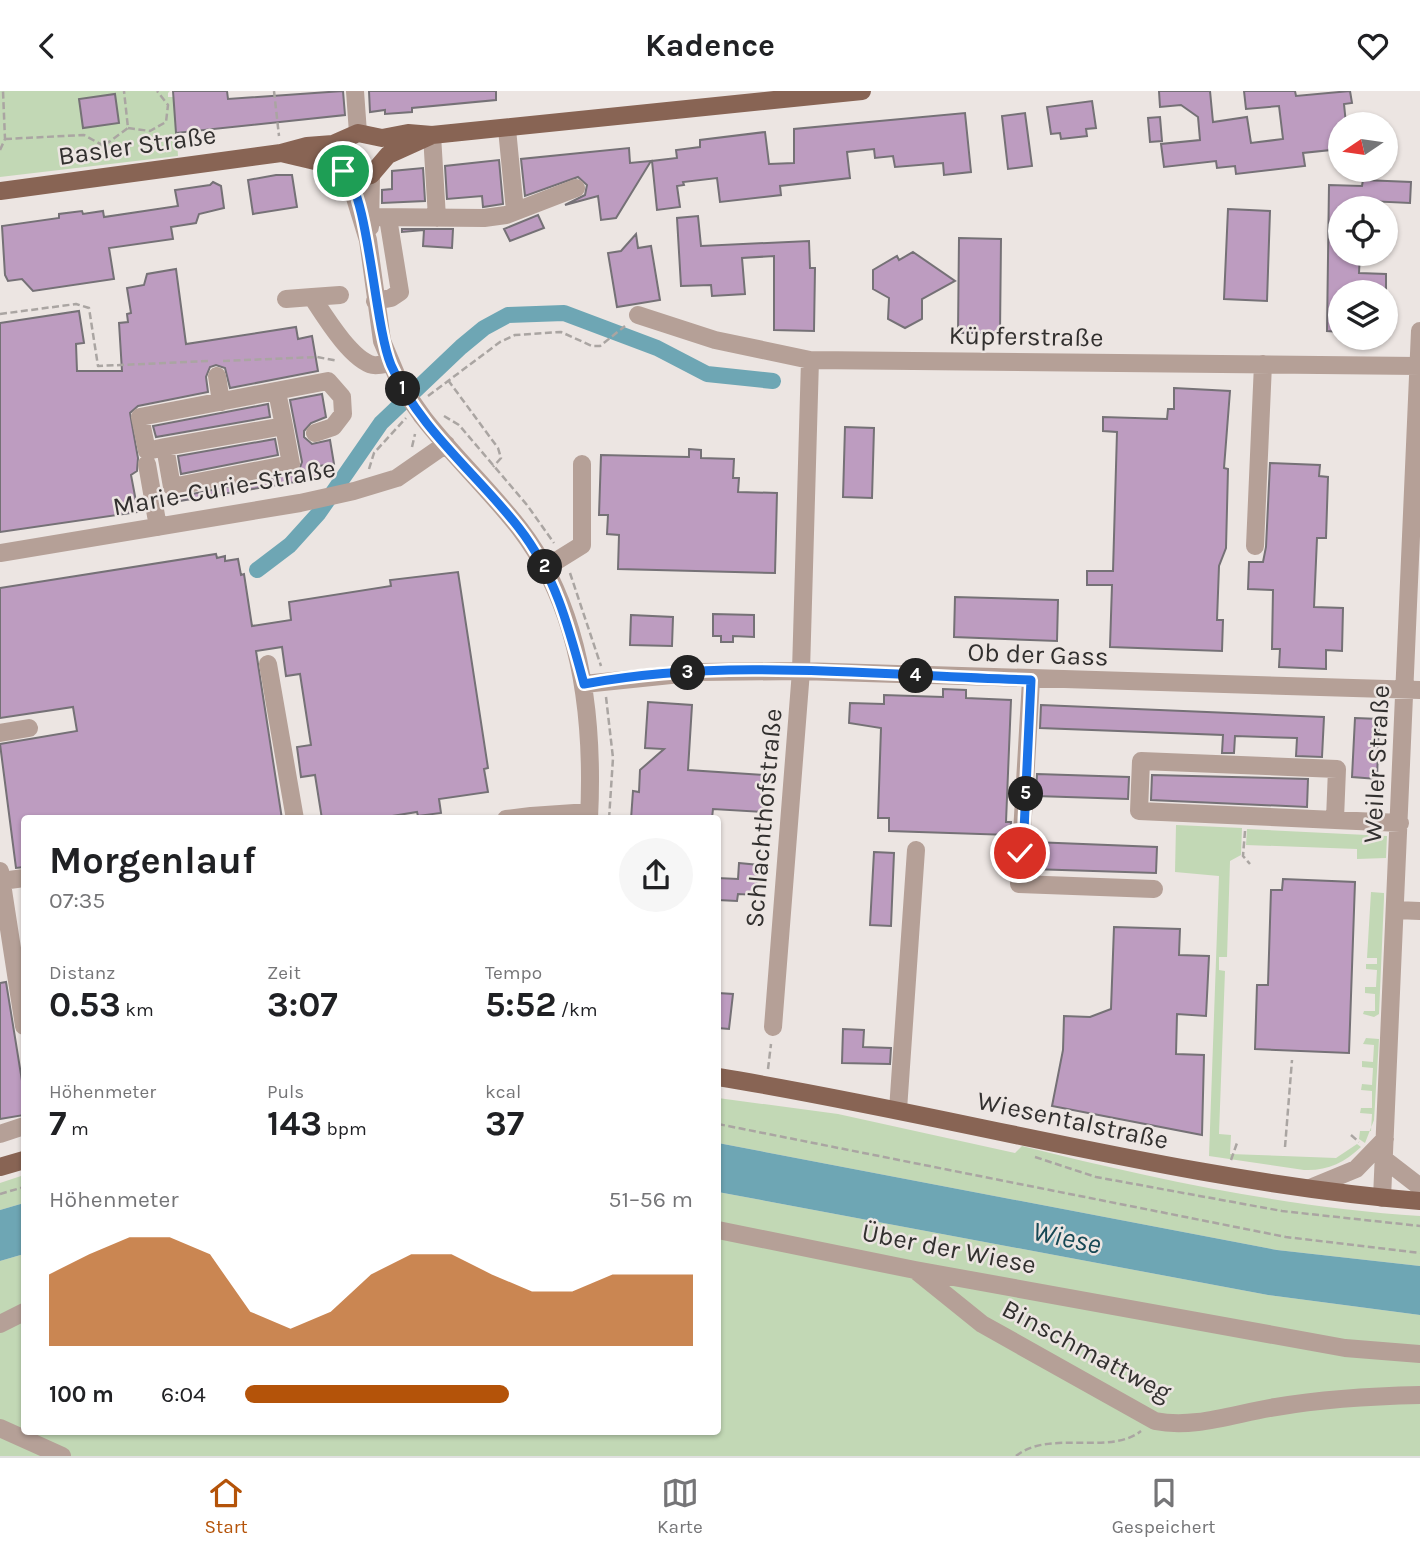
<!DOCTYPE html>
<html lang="de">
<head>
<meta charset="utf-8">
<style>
	:root { --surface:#fff; --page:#f6f6f6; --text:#202124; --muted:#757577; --line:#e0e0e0; --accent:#b45309 }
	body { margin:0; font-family:Karla,sans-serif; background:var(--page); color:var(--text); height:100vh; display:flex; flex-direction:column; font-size:26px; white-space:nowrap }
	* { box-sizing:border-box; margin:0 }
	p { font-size:23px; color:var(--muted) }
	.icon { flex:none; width:38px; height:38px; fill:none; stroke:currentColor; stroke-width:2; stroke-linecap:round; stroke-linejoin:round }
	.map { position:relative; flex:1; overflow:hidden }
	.drawer { position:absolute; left:21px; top:724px; width:700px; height:620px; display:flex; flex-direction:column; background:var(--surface); border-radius:7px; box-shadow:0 2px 5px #0004 }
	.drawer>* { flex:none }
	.needle { width:46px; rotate:257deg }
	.controls { position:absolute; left:1328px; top:21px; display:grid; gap:14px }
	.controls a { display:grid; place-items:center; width:70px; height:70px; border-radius:50%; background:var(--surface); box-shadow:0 2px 5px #0004; font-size:35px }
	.pin { position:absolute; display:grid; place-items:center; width:60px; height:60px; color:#fff; margin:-30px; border:4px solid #fff; border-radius:50%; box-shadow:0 2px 7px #0007 }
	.km { position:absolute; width:35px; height:35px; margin:-18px; border-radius:50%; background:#222; color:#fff; font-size:19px; line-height:35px; text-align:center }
	.round { display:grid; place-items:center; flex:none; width:74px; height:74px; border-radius:37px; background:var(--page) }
	.overview { display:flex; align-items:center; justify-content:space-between; height:119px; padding:0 28px }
	h1 { font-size:38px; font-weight:700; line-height:52px }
	.stats { display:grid; grid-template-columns:repeat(3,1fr); gap:10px; height:119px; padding:7px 28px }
	.stats div { display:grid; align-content:center }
	.stats b { font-size:35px; font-weight:700 }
	.stats small { font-size:19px; font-weight:400 }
	.stats p { font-size:19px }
	.chart { height:196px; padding:14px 28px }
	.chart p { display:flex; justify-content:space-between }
	.chart svg { width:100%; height:126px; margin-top:7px; fill:var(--accent); opacity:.7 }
	ul { padding:0 28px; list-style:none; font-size:23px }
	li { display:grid; grid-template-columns:112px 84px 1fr; align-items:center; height:52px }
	li i { height:18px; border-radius:9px; background:var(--accent) }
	header { display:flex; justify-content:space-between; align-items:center; height:91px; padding:0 28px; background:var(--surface); font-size:32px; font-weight:700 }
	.tabs { display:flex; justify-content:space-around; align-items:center; height:98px; border-top:2px solid var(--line); background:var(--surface); font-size:19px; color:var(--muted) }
	.tabs a { display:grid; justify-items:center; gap:4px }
	.tabs .active { color:var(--accent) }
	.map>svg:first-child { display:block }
	.green { fill:#c2d8b5 }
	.water { fill:#6ea6b4 }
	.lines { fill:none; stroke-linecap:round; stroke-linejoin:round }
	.canal { stroke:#6ea6b4; stroke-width:16 }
	.building { fill:#bd9cc0; stroke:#757176; stroke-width:2 }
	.path { stroke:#aaa5a2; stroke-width:2.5; stroke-dasharray:7 3.5; stroke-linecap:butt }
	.minor { stroke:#b5a097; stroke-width:18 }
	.major { stroke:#886454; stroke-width:18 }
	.minor-bridge { stroke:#b5a097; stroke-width:18 }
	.route-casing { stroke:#fff; stroke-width:14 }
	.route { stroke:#1a73e8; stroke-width:9 }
	.labels { text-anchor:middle; stroke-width:5; stroke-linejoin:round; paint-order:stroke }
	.street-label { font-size:26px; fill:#32302f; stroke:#ece5e2 }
	.water-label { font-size:28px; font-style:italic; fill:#164854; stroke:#ece5e2 }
</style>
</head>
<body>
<header><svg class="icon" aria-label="back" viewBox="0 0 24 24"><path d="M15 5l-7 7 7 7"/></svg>Kadence<svg class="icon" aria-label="heart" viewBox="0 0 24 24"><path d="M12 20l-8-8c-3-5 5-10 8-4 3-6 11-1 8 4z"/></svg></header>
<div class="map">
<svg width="1420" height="1365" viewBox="0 0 1420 1365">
	<rect width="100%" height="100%" fill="#ece5e2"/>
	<path class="green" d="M0 0H170L168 2V6H174L178 65 0 86Z
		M1176 734 1242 737 1241 764 1230 770 1227 866H1219V879L1225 880 1219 1043 1231 1044 1230 1063 1336 1067 1357 1053 1361 1056C1344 1072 1327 1080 1304 1079L1209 1065 1219 785 1175 781Z
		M1247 738 1387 745 1386 767 1357 768V758L1246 754Z
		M1371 801 1384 802V807L1379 923 1374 926 1363 923 1364 920H1375V903L1365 902V896H1376L1377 879 1366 878V873H1377V867H1367Z
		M1366 947 1379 948 1374 1029 1365 1052 1359 1048 1360 1040H1371L1372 1023 1360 1022 1361 1017H1372V1000L1361 999 1362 993 1372 994 1373 977 1362 976V970L1373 971 1374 954 1363 953Z
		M718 1007 838 1023 1015 1062 1022 1055C1149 1087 1289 1117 1420 1125V1175L1277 1159 718 1052Z
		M24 1084V1112L0 1119V1092Z
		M718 1101 1268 1204 1420 1224V1365H0V1170L24 1163V1340H718Z"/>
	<path class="water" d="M718 1052 1277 1159 1420 1175V1224L1268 1204 718 1101Z
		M24 1112V1163L0 1170V1119Z"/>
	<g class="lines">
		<path class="canal" d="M257 479 290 454 318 423 381 332 461 256 484 237 508 224 564 222 657 257 707 283 773 290"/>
	</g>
	<path class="building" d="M173 0H227L228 8 343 0 345 24 176 42Z
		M369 0H496V9L412 17V21L385 23V19L370 21Z
		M1159 0H1210L1213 31 1247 26 1251 52 1283 48 1279 15 1246 18 1244 0H1295L1296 5 1350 0 1352 12 1344 13 1346 33H1340V58L1303 62 1305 75 1236 83 1235 75 1217 77 1216 70 1164 76 1161 53 1200 49 1198 26 1181 14 1160 16Z
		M115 3 119 32 83 37 79 8Z
		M1092 10 1096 37 1086 38 1087 45 1061 48 1060 42 1051 43 1047 16Z
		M965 22 971 81 944 84 943 72 895 76 893 65 875 67 874 58 847 61 850 87 780 95 781 104 720 111 717 87 683 91 684 94 677 95 680 116 657 119 652 70 677 67 676 59 700 56V49L765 41 769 73 794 72V38Z
		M1025 22 1032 75 1008 78 1002 25Z
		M1160 26 1162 50 1150 51 1148 27Z
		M629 57 630 72 651 70 616 127 601 129 598 105 565 114 585 104 587 94 578 86 525 105 521 68Z
		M499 69 503 113 483 116 482 105 447 108 445 75Z
		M423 77 425 110 382 112V99L392 98V80Z
		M276 84H292L297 116 253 123 248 89Z
		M1363 89 1411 91 1410 112 1368 110V114H1362V117H1340V163H1360L1359 182 1386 183V201H1340V241L1327 240 1329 94 1362 95Z
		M213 91 221 95 224 117 199 123 196 132 171 136 173 148 109 157 114 188 33 200 22 188 8 190 5 184 2 135 59 127V123L82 120 83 123 103 120 104 126 178 115 175 99 210 94Z
		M1228 118 1270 120 1267 210 1224 208Z
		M538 124 544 137 510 150 504 138Z
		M698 125 701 155 809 150 810 177H815L814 240 774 239V165L742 167 745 203 712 205 711 194 681 195 677 127Z
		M402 138H453L452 157 423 155 424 139 402 141Z
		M636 143 638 157 651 155 660 209 617 216 608 162 621 160Z
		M959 147 1001 148 1000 242H958Z
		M913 161 955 190 922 208V228L905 237 888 228 889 207 873 198V179L897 165 899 169Z
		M176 178 186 253 296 236 298 248 312 245 318 280 230 297 225 277 216 274 210 276 206 286 208 301 138 315 130 322 138 367 137 380 131 384 138 421 0 441V232L79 220 84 252 76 253 77 280H122L119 232 128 231 127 223 131 222 127 197 144 194 147 183Z
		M1174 297 1230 300 1224 377 1228 378 1226 457 1219 475 1217 529H1223L1222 560 1110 556 1112 494H1087V480H1113L1117 341 1103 340V326L1167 328 1168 318H1174Z
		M322 303 326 326 311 332 304 340V346L312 353 330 349 334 373 318 375 320 387 173 411 172 407 298 382 302 371 290 309Z
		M268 313 270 326 156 346 153 335Z
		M845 336 874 337 872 407 843 406Z
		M275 348 278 364 181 383 178 365Z
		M689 358 701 359V367L734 368 733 387H739L738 401 777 402 775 482 618 478 619 444 607 443 608 424H599L601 364 689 366Z
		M1270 372 1320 374 1319 385 1328 386 1326 447H1317L1314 516 1343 517 1342 560 1326 559V578L1279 576 1280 558H1272L1273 499 1248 498 1249 471H1263L1266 456Z
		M216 463 217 467 225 465V470L238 468 241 484 244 483 252 535 291 529 289 511 391 495 390 489 458 481 488 677 484 678 488 701 439 708 441 722 418 725 417 721 374 728H322L315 684 301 686 297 656 311 654 300 583 286 585 282 556 256 560 282 728H24V776L16 777 0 653 77 640 73 616 0 627V497Z
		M955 506 1058 509 1057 550 954 546Z
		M713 523 754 524V546L733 545V551H721V545H713Z
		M631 524 673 526 672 555 630 554Z
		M943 598 966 599V607L1011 609 1006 731H1011L1010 744 889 740V727H878L881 637 849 632 850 612 884 613V604L943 606Z
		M648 611 692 614 688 679 765 684 763 721 713 718 712 727 702 728H631L633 700 639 701 640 679 664 658 645 657Z
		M1041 614 1324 626 1322 666 1296 665 1297 647 1235 645 1234 662H1222L1223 644 1040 637Z
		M1355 627 1379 628 1377 688 1352 686Z
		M1037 683 1129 686 1128 708 1036 705Z
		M1152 684 1308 688 1307 716 1151 709Z
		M1033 751 1157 756 1156 782 1031 778Z
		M874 761 894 762 891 835 870 834Z
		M739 772 759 774 756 804 738 803 737 810 718 809V787L738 788Z
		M1283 788 1355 791 1349 962 1255 958 1257 894H1268L1271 799H1282Z
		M1114 836 1180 838 1179 864 1209 865 1206 925 1177 923 1176 963 1204 964 1202 1044 1052 1015 1063 959 1064 925 1090 926 1111 918Z
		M6 891 24 1002V1024L0 1028V892Z
		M718 902 733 903 729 938 718 937Z
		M843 938 864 939 863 956 891 957 890 973 842 972Z"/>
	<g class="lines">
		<path class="path" d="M274 0 279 45
			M128 37 150 40 166 31 168 14 157 0
			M5 48 84 44 104 55
			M105 54 128 37 124 0
			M104 55 106 69
			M0 59 5 48 3 0
			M0 223 76 213 89 217 98 275 209 270
			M223 270 317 266 338 270
			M448 289 498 357 501 367 493 376
			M428 305 500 251 515 244 561 241 592 255H600L625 235
			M444 325 459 334 527 414 554 452
			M412 356 415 343
			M369 378 374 362 406 327
			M570 482 601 575
			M606 606 613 667 609 728
			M1245 740 1243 765 1250 773
			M768 978 771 953
			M718 1033 1286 1146 1420 1162
			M1351 1044 1359 1051
			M1285 1056 1292 969
			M1035 1066 1096 1086 1282 1120 1420 1135
			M1231 1069 1237 1052
			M0 1103 24 1096
			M1016 1365C1049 1338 1110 1365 1141 1340"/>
		<path class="minor" d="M355 0 358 42
			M507 38 515 120
			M432 44 437 127
			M348 84 368 149 382 250 401 295
			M371 126 484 127 506 124 576 97
			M370 136 371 84
			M312 206 340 204
			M286 208 312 206C324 224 351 269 373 274 378 275 385 273 390 272
			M375 210 391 207 400 201 388 127
			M638 224 715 249 810 269 1419 275
			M217 285 221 311
			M277 301 284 335
			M422 325C452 364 489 398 520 438 582 519 594 629 589 728
			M165 356 172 396 291 373 284 335 165 356 147 360 140 326 328 290 342 306 343 323 333 336 315 342
			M147 373 158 436
			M1255 455 1263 273
			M0 462 300 412 354 400 397 387 446 353
			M545 477 582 454V373
			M268 573 295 728
			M1031 589 1019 793 1154 798
			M584 593 700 581 801 580 1420 599
			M0 642 29 637
			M506 728 531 725
			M531 728V725L589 721
			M1335 728 1337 678 1141 670 1139 720 1400 732
			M0 780 24 935
			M2 790 24 787
			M1396 819 1420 820
			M773 936 801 580 810 269
			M898 1019 916 759
			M0 1043 24 1035
			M1384 1068 1420 1096
			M1310 1097 1356 1078 1385 1048
			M1382 1107 1420 240
			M718 1139 915 1179 1345 1257 1420 1263
			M915 1179 982 1233 1155 1330C1195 1338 1236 1322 1276 1316 1323 1308 1373 1305 1420 1304
			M0 1233 24 1221
			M0 1337 62 1365"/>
		<path class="major" d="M281 62 332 74 359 87 371 84 388 64 430 45
			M0 100 281 62 307 55 333 53 358 42 382 47 408 42 432 44 862 0
			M718 986C952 1024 1182 1090 1420 1110
			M0 1076 24 1069"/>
		<path class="minor-bridge" d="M401 295 422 325"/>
	</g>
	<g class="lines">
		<defs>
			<path id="route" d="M343 80C369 101 374 234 391 274 418 337 478 384 519 437 555 483 569 537 584 593 730 566 884 585 1031 589L1024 740 1020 762"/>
		</defs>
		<use href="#route" class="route-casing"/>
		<use href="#route" class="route"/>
	</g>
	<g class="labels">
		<g class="street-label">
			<text transform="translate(137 54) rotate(-8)" y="9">Basler Straße</text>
			<text transform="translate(1026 245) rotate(1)" y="9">Küpferstraße</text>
			<text transform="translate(224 396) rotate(-10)" y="9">Marie-Curie-Straße</text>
			<text transform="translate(1038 563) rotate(2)" y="9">Ob der Gass</text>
			<text transform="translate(1376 673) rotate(-87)" y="9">Weiler Straße</text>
			<text transform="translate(763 727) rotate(-85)" y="9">Schlachthofstraße</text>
			<text transform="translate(1073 1029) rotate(12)" y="9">Wiesentalstraße</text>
			<text transform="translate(949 1157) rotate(11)" y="9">Über der Wiese</text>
			<text transform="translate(1087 1259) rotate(28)" y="9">Binschmattweg</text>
		</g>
		<g class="water-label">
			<text transform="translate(1067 1146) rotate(12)" y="10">Wiese</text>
		</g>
	</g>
</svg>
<div class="controls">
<a><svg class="needle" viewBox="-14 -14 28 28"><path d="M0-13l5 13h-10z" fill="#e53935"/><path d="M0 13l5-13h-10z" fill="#757577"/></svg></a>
<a><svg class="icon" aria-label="locate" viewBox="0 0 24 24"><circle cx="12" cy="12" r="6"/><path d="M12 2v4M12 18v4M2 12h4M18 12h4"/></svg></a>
<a><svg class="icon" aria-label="layers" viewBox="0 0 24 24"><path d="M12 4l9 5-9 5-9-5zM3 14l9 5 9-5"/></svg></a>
</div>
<div class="pin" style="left:343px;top:80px;background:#1e9e55"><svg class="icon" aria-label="arrive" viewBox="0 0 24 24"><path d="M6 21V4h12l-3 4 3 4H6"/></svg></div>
<div class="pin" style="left:1020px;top:762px;background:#d93025"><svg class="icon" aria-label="check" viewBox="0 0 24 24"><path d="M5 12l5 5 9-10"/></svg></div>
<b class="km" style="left:403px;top:298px">1</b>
<b class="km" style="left:545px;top:476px">2</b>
<b class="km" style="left:688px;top:582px">3</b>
<b class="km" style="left:916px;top:585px">4</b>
<b class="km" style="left:1026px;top:703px">5</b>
<section class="drawer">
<div class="overview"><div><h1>Morgenlauf</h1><p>07:35</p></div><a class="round"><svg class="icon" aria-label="share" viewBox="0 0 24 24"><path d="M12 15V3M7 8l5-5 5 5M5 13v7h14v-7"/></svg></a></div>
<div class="stats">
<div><p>Distanz</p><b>0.53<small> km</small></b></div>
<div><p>Zeit</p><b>3:07</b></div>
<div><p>Tempo</p><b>5:52<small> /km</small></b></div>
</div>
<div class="stats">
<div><p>Höhenmeter</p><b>7<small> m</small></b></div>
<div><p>Puls</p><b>143<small> bpm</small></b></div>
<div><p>kcal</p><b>37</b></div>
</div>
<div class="chart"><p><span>Höhenmeter</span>51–56 m</p>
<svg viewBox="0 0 160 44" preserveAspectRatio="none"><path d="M0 44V19L10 12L20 6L30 6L40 12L50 32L60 38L70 32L80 19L90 12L100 12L110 19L120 25L130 25L140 19L150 19L160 19V44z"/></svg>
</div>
<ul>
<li><b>100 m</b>6:04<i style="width:59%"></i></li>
</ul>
</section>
</div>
<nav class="tabs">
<a class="active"><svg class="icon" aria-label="home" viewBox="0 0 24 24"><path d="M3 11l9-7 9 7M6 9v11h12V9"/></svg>Start</a>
<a><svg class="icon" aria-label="map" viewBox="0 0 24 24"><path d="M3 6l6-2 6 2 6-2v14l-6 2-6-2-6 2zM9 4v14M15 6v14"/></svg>Karte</a>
<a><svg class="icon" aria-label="saved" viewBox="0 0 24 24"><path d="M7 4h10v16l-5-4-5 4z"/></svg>Gespeichert</a>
</nav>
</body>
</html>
